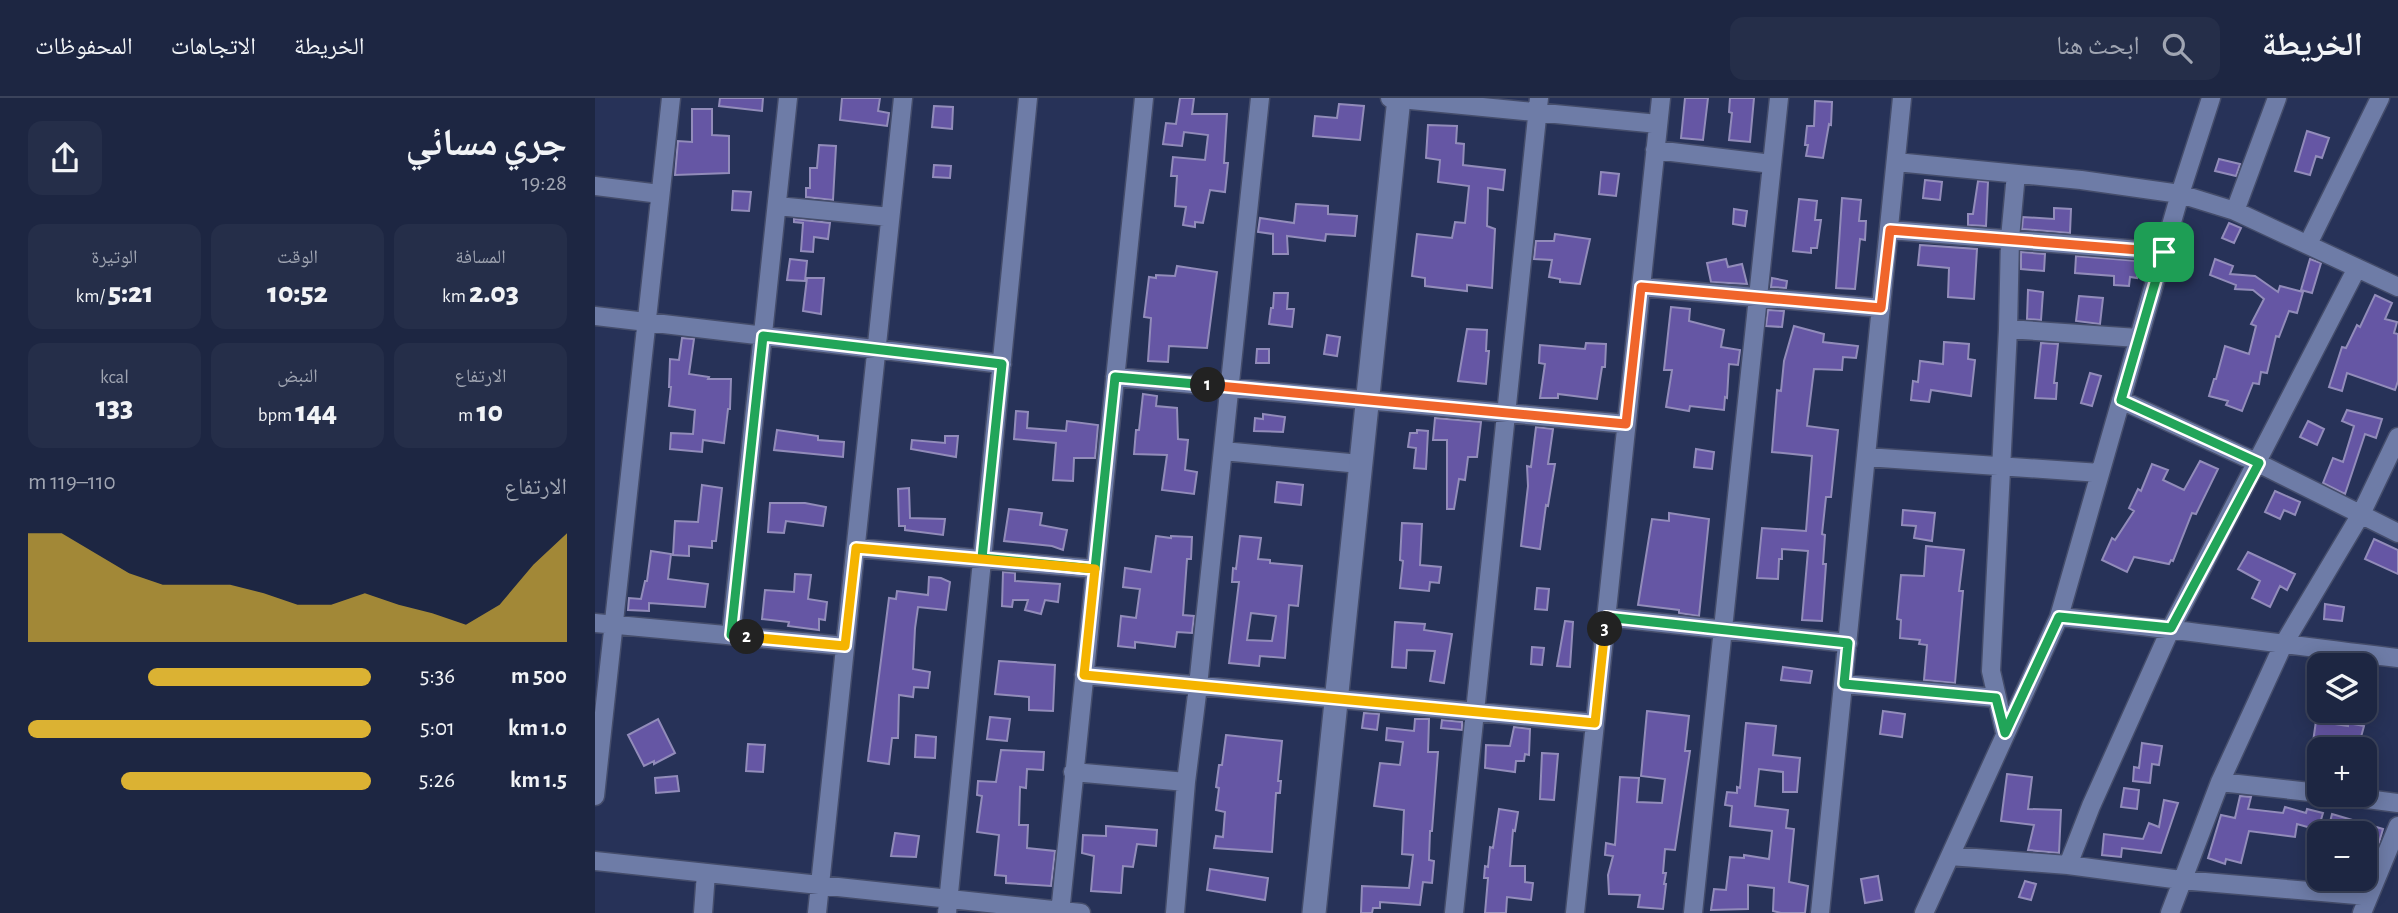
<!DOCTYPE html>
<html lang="ar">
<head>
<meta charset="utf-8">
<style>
	:root { --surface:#1d2642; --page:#252e49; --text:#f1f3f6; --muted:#a0a5b2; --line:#3b435b; --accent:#dbb233 }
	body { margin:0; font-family:"Alegreya Sans","Noto Naskh Arabic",sans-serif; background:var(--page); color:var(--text); direction:rtl; height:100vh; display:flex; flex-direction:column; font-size:26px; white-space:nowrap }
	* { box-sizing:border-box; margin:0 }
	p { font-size:23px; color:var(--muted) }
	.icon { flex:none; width:38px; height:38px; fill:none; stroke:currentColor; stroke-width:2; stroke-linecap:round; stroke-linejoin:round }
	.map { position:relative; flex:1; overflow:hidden; direction:ltr }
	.panel { display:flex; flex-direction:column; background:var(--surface); width:595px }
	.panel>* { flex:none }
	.controls { position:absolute; left:1712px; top:555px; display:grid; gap:14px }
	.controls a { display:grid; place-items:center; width:70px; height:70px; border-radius:14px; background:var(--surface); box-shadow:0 4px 18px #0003,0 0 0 2px var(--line); font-size:35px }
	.pin { position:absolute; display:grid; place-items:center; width:60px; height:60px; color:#fff; margin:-30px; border-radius:14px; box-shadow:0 4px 10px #0006 }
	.km { position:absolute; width:35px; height:35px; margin:-18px; border-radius:50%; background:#222; color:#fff; font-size:19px; line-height:35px; text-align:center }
	.round { display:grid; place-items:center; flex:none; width:74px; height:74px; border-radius:14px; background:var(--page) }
	.overview { display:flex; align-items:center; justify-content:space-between; height:119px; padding:0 28px }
	h1 { font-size:38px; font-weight:800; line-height:52px }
	.stats { display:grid; grid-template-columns:repeat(3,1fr); gap:10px; height:119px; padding:7px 28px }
	.stats div { display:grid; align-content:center; border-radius:14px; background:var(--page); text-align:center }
	.stats b { font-size:30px; font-weight:800 }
	.stats small { font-size:19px; font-weight:400 }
	.stats p { font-size:19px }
	.chart { height:196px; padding:14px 28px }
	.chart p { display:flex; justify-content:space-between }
	.chart svg { width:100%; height:126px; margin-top:7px; fill:var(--accent); opacity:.7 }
	ul { padding:0 28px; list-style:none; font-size:23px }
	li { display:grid; grid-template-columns:112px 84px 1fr; align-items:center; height:52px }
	li i { height:18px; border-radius:9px; background:var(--accent) }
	header { display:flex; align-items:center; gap:42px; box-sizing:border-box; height:98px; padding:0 35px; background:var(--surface); border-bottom:2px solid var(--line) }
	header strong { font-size:33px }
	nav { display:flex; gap:38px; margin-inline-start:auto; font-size:24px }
	.search { width:490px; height:63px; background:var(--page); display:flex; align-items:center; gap:18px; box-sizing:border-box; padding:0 24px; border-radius:14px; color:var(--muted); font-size:26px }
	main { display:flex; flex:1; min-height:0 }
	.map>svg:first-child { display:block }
	.building { fill:#6556a4; stroke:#928cba; stroke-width:2; fill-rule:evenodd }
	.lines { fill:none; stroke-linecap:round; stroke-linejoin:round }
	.minor-casing { stroke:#454d6b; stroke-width:21 }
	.tertiary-casing { stroke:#454d6b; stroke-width:26 }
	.minor { stroke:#6e7ca7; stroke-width:18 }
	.tertiary { stroke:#6e7ca7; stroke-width:23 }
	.split-1-casing { stroke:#fff; stroke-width:14 }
	.split-2-casing { stroke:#fff; stroke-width:14 }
	.split-3-casing { stroke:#fff; stroke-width:14 }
	.split-4-casing { stroke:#fff; stroke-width:14 }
	.split-1 { stroke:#f0652b; stroke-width:9 }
	.split-2 { stroke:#22a559; stroke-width:9 }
	.split-3 { stroke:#f5b400; stroke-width:9 }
	.split-4 { stroke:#22a559; stroke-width:9 }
</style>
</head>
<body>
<header>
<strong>الخريطة</strong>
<div class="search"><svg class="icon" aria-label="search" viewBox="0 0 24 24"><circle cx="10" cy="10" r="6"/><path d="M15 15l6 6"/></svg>ابحث هنا</div>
<nav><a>الخريطة</a><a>الاتجاهات</a><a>المحفوظات</a></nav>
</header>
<main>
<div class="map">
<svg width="1803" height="815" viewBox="0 0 1803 815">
	<rect width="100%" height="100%" fill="#273258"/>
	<path class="building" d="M125 0H168L167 13 124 8Z
		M247 0H285L283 13 294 15 292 28 245 22Z
		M585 0H599L597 16H632L629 65H633L630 94 615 92 608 125 600 124V129L588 127 591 109 580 108 582 78H576L578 59 610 62 613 37 589 34 587 48 568 46 571 25 581 26Z
		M1090 0H1113L1108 42 1086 40Z
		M1135 0H1159L1155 44 1134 42 1137 15 1134 14Z
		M1220 3 1237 4 1236 27 1234 26 1228 60 1211 58 1213 47H1210L1212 28H1219Z
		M744 6 769 8 765 42 718 38 720 18 742 20Z
		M339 8 358 9 357 31 337 29Z
		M97 11H117V37L134 38V75L80 77 83 43 97 44Z
		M833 27 862 28 861 45 869 46 868 67 910 72 908 92 893 90 892 128 900 131 897 190 872 187V193L830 188V180L817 178 822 136 857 140 860 124 870 125 874 88 843 84 845 62 831 60Z
		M1712 33 1734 40 1727 60 1721 58 1715 77 1700 73Z
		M224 47 241 48 238 102 211 99V90H215V70H222Z
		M1624 61 1645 66 1641 78 1620 73Z
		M339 67 356 68 355 80 338 79Z
		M1006 74 1024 76 1021 98 1004 96Z
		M1330 82 1347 84 1345 102 1328 100Z
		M1383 83 1393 84 1391 128 1373 127V116H1378Z
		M138 93 156 94 154 113 137 112Z
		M1247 100 1266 102 1264 123H1271L1270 142 1265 141 1260 191 1241 190Z
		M1204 101 1222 103 1220 122H1226L1222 150H1216V155L1198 153Z
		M701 106 733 108V116L762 118 760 138 731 136 730 143 692 138 693 156H678V136L663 134 665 120 699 125Z
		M1459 110 1476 111 1475 135 1427 131 1428 119 1459 121Z
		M1139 111 1152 113 1150 128 1138 126Z
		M199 121 235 125 233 141 219 139 218 154 206 153 208 125 199 124Z
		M1634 125 1646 130 1639 145 1627 140Z
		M960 136 995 141 985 186 965 184V181L954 179 957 162 939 161 941 143H959Z
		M1325 147 1382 151 1379 201 1353 199 1354 170 1323 167Z
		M1426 154 1450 156 1449 173 1426 171Z
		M1481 158 1543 163 1542 180 1535 179 1534 188 1519 187V178L1480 175Z
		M195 161 212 163 210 183 192 182Z
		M1131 161 1133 169 1147 166 1152 186 1116 184 1112 165Z
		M1620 161 1638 168 1635 176 1660 178 1683 194 1685 188 1708 194 1702 215 1694 213 1684 239 1681 238 1672 275 1666 274 1664 286 1658 285 1647 313 1631 307 1633 303 1614 298 1619 281H1621L1630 248 1654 256 1661 228 1656 226 1669 201 1658 192 1640 191 1641 187 1615 177Z
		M1715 161 1726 165 1717 195 1706 192Z
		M582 168 622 174 612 250 574 248 573 264 553 263 556 220 549 219 554 179 561 180V177L580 178Z
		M212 180H229L226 216 208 213Z
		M1177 180 1192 183 1191 190 1176 189Z
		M1433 192 1448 194 1446 222 1432 221Z
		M679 195H693L692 211H699L697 229 674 226 676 210H678Z
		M1780 197 1797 205 1790 221 1802 224 1799 235 1803 236V283L1800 292 1752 275 1747 293 1734 289 1747 249 1751 250 1762 227 1765 229Z
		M1484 198 1508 200 1505 226 1481 223Z
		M1076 209 1095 211 1094 223 1129 232 1126 249 1145 252 1143 267 1134 266 1132 300 1130 299 1129 312 1095 308 1094 313 1071 309 1077 272H1069Z
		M1173 212 1189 213 1187 229 1171 228Z
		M1199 228 1229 236 1228 244 1263 248 1261 260 1248 259 1247 272 1219 271 1212 328 1243 332 1236 399H1231L1227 436 1230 437 1228 466H1231L1227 523 1207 522 1213 453 1187 451V461H1184L1183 481 1162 480 1167 430 1211 433 1217 358 1177 354 1182 292 1186 293 1189 263Z
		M872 231 892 232 891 253H894L891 286 863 283Z
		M732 237 745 239 742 258 729 256Z
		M87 240 99 241 94 276 114 279 113 281H136L135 311H133L129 345 108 342 107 354 75 351 76 335 98 336 100 312 74 308 76 289H74L75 261 84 262Z
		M1349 244 1374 246 1373 261 1380 262 1376 298 1336 292 1334 304 1316 302 1318 283 1323 284 1325 263 1348 266Z
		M991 245 1011 246 1010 269H1007L1002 301 963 296V300H945L950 266 944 265 945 247 990 251Z
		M1446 245 1463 246 1459 285H1462L1461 301 1440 300Z
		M662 251H674V265H661Z
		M1495 275 1506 278 1497 308 1486 305Z
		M548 296 562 298 561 308 582 310 583 341 593 342 590 372 602 374 599 396 567 392 572 357 539 356 541 332H544Z
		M1752 312 1787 321 1781 340 1770 336 1750 396 1728 385 1738 360 1748 364 1759 328 1747 323Z
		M421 313 433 314 432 330 471 333 472 323 503 327 500 360H479L478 383 458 382 461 345 419 341Z
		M668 316 690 319 688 334 659 333 660 320 668 321Z
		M840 320 886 324 882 359H873L870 382 864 381 859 411H852V342H838Z
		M1713 323 1729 331 1722 347 1705 339Z
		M941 329 958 331 953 366H960L953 408 951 407 945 451 926 448 933 388 932 368 936 369Z
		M182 332 223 338V342L249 344 248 359 179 352Z
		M822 332 833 333 831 371 819 370 821 350 813 349 815 335H822Z
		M350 338H363L361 359 316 351 317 342 350 345Z
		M1101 351 1119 354 1117 371 1099 369Z
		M1605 363 1623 371 1601 416 1597 415 1578 463 1576 462 1574 466 1539 459 1532 474 1507 462 1517 440 1520 442 1539 413 1534 410 1543 391 1546 393 1557 366 1573 372 1568 382 1589 392Z
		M682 384 708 387 706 407 680 404Z
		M107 387 127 390 121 443H117V450L94 448V458L78 457 80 423 103 424Z
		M314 390 315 420 350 421 348 437 310 432V428H304L303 391Z
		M1680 393 1705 404 1700 417 1689 412 1685 421 1670 414Z
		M175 405H210L231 409 228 428 191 423 189 435 173 434Z
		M414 411 447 415 445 427 472 432 468 452 457 448 409 443Z
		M1308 412 1340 415 1337 443 1319 440 1321 428 1307 427Z
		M1074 415 1114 421 1104 518 1084 515V512L1043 507 1057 421 1074 423Z
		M807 425 827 426 825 467 846 469 844 485 835 484 834 493 805 490 808 463 805 462Z
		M561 438 576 440V438L597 439 596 461H592L588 517 599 518 597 535 582 534 580 549 540 544V550L523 548 526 518 541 520 545 491 528 489 530 470 556 474Z
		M645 438 666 440 663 461 675 462V465L707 468 703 508 694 507 690 560 665 558 664 568 634 565 644 484H637L638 470 641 471ZM656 515 681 518 677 543 652 542Z
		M1779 441 1803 452V476L1770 461Z
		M1331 448 1369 452 1364 493H1368L1360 585 1329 582 1332 547 1324 546 1325 542 1305 540 1306 522 1302 521 1306 477 1329 478Z
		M56 453 76 456 73 481 113 486 110 509 54 505V513L33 512 34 500 46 501 50 483H52Z
		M1653 454 1700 476 1692 492 1685 488 1675 509 1657 500 1665 483 1643 471Z
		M408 474 420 475V483L465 486 463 504 450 502 446 516 430 512 433 502H418L417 509 407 508Z
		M200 476 216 477 213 501 232 504 230 522 224 521V532L193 528 194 524 167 521 170 492 199 494Z
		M334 479 346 480 355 484 351 512 323 509 320 530 318 571 335 574 333 590 319 589 318 599 304 597 303 640H297L294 666 273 663 294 500 301 501 302 493 333 497Z
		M942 490 954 491 952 512 940 511Z
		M1730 506 1749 509 1747 523 1729 521Z
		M970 523 978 524 975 569 962 568Z
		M800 524 830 526 829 532 857 536 849 585 835 583 840 553 812 552 811 570 797 569Z
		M937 549 949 550 947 567 936 566Z
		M404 563 460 567 458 613 434 612V599L400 596Z
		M1188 569 1217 573 1215 585 1186 582Z
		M1052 613 1094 618 1090 653H1095L1080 752 1070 751 1068 775H1071L1069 786H1071L1068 811 1043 809 1045 797 1014 796 1013 777 1018 758 1010 757 1011 745 1020 747 1025 679 1044 680 1042 704 1067 705 1070 681 1046 678Z
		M1288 613 1310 616 1307 639 1285 636Z
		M769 615 784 616 782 632 767 630Z
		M395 619 415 621 412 643 392 641Z
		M63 621 80 655 59 666V663L49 668 33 637Z
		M820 621H834L833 654H843L837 733H835L834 762 839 763 837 785 828 784 825 807 785 804V810H778L777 815H766L767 788 814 790 818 757 807 756 809 712 779 708 785 665 805 667 808 644 791 642 792 630 819 633Z
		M847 622 867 624V632L846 630Z
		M1721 623 1753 628V625L1769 628 1766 639 1773 641 1770 653 1769 651 1736 645 1735 651H1717Z
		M1151 625 1181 628 1178 657 1205 660 1202 694H1188V674L1164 671 1160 708 1193 712 1191 730 1199 731 1194 784 1213 788 1210 815H1186L1178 813 1179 790 1153 787V811L1116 812 1119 791 1131 792 1135 759 1149 760V757L1174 761 1177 733 1135 728 1137 708 1130 707 1132 694 1142 695V689L1145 690Z
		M919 629 935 631 934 657 930 656 929 663H921L920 674 890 670 891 647 915 648Z
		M321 637 341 639 340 660 320 659Z
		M631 637 687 643 683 683H686L685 695H681L677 754 619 750 621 738 628 739 630 714 621 712 624 690 621 689 624 667H627Z
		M1547 645 1567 648 1564 667 1557 666 1555 685 1538 683 1539 669 1544 670Z
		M153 646 170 647 168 674 151 673Z
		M406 652 449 654 448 672 432 671 431 690 425 689 424 727H433L432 750 460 753 456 788 411 785V778L400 777 404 737 382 734 387 698 382 697 383 683 401 684Z
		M947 655 963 656 959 702 945 701Z
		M1412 676 1437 679 1433 711 1466 712 1464 755 1433 752 1439 727 1406 723Z
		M82 678 84 693 61 695 60 680Z
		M1529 690 1544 692 1542 711 1526 709Z
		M1645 698 1656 699 1653 711 1688 715 1690 709 1711 715 1712 711 1728 715 1723 732 1702 726 1700 739 1654 733 1646 765 1631 761 1630 766 1613 760 1626 717 1640 720Z
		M1569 702 1583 705 1566 755 1527 750 1526 759 1507 757 1509 736 1548 741 1554 725 1564 729Z
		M904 711 923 714 920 733 918 732 915 768H930V784L938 785 936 802 912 799 911 815H890L893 780H889L890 768 893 769 895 749 898 750Z
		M1737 716 1788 731 1783 748 1769 746V735H1757L1734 728Z
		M511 728 562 732 561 748 542 746 538 769 528 768 526 795 496 793 499 758 487 755 488 737 511 738Z
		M300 735 324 738 321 759 296 758Z
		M615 771 673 780 670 802 612 792Z
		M1283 778 1287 802 1270 805 1266 781Z
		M1430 783 1441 786 1436 802 1424 799Z"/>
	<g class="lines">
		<defs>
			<path id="minor" d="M795 0 1063 26
				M1060 52 1177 66
				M1301 64 1486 82 1585 96 1616 0
				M0 88 65 96
				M182 108 295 119
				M1640 113 1682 0
				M1295 132 1569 154
				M1713 146 1785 0
				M1046 189 1286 210
				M0 218 407 266
				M1413 231 1543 240
				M520 279 1031 326
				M1526 302 1663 365 1803 435
				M628 353 765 366
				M1271 359 1505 375
				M261 450 500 471
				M1011 519 1253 545
				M1464 519C1578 530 1690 547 1803 560
				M0 525 250 548
				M136 537 193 0
				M489 577 1000 625
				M1249 586 1401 600
				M1410 635 1396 573 1413 231 1415 140 1421 76
				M478 674 591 684
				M1625 684 1724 695
				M1734 696 1803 705
				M0 698 76 0
				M1355 758 1473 767 1586 782 1773 798
				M0 763 486 815
				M1473 767 1496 708 1576 530 1762 170
				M108 815 111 775
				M222 815 308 0
				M352 815 433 0
				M465 815 549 0
				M580 815 591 684 603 588 665 0
				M859 815 944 0
				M980 815 1066 0
				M1098 815 1184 0
				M1225 815 1307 0
				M1329 815 1464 519 1585 96 1640 113 1803 189
				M1575 815 1625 684 1688 547 1766 416 1803 339
				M1767 815 1803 728"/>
			<path id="tertiary" d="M719 815 804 0"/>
		</defs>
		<use href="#minor" class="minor-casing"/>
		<use href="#tertiary" class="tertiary-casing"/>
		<use href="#minor" class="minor"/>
		<use href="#tertiary" class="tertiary"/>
	</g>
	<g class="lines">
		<defs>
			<path id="split-1" d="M613 287 1031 326 1046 189 1286 210 1295 132 1569 154"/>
			<path id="split-2" d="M152 539 136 537 168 238 407 266 387 460 500 471 520 279 613 287"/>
			<path id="split-3" d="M152 539 250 548 261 450 500 471 489 577 1000 625 1010 531"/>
			<path id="split-4" d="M1010 531 1011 519 1253 545 1249 586 1401 600 1410 635 1464 519 1576 530 1664 365 1526 302 1569 154"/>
		</defs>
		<use href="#split-1" class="split-1-casing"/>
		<use href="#split-2" class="split-2-casing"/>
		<use href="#split-3" class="split-3-casing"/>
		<use href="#split-4" class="split-4-casing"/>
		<use href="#split-1" class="split-1"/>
		<use href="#split-2" class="split-2"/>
		<use href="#split-3" class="split-3"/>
		<use href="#split-4" class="split-4"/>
	</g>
</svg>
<div class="controls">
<a><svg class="icon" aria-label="layers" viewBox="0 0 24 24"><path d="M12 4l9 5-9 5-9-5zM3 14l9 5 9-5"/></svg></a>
<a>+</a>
<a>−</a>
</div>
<div class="pin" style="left:1569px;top:154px;background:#1e9e55"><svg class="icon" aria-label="arrive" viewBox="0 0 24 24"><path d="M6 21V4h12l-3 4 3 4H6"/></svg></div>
<b class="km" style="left:613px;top:287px">1</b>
<b class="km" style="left:152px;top:539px">2</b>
<b class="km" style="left:1010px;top:531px">3</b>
</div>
<section class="panel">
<div class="overview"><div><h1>جري مسائي</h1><p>19:28</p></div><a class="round"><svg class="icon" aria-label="share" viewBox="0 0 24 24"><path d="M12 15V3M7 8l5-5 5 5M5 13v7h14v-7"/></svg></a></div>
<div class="stats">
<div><p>المسافة</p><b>2.03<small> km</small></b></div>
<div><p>الوقت</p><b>10:52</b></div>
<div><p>الوتيرة</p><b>5:21<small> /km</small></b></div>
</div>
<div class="stats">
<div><p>الارتفاع</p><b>10<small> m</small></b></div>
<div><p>النبض</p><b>144<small> bpm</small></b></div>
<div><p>kcal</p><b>133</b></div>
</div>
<div class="chart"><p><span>الارتفاع</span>110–119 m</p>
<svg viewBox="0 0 160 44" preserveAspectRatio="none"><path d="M0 44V6L10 6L20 13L30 20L40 24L50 24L60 24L70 27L80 31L90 31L100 27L110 31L120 34L130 38L140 31L150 17L160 6V44z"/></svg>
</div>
<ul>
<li><b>500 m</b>5:36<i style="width:65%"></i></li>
<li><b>1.0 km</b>5:01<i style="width:100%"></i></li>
<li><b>1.5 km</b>5:26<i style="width:73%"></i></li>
</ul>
</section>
</main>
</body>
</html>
